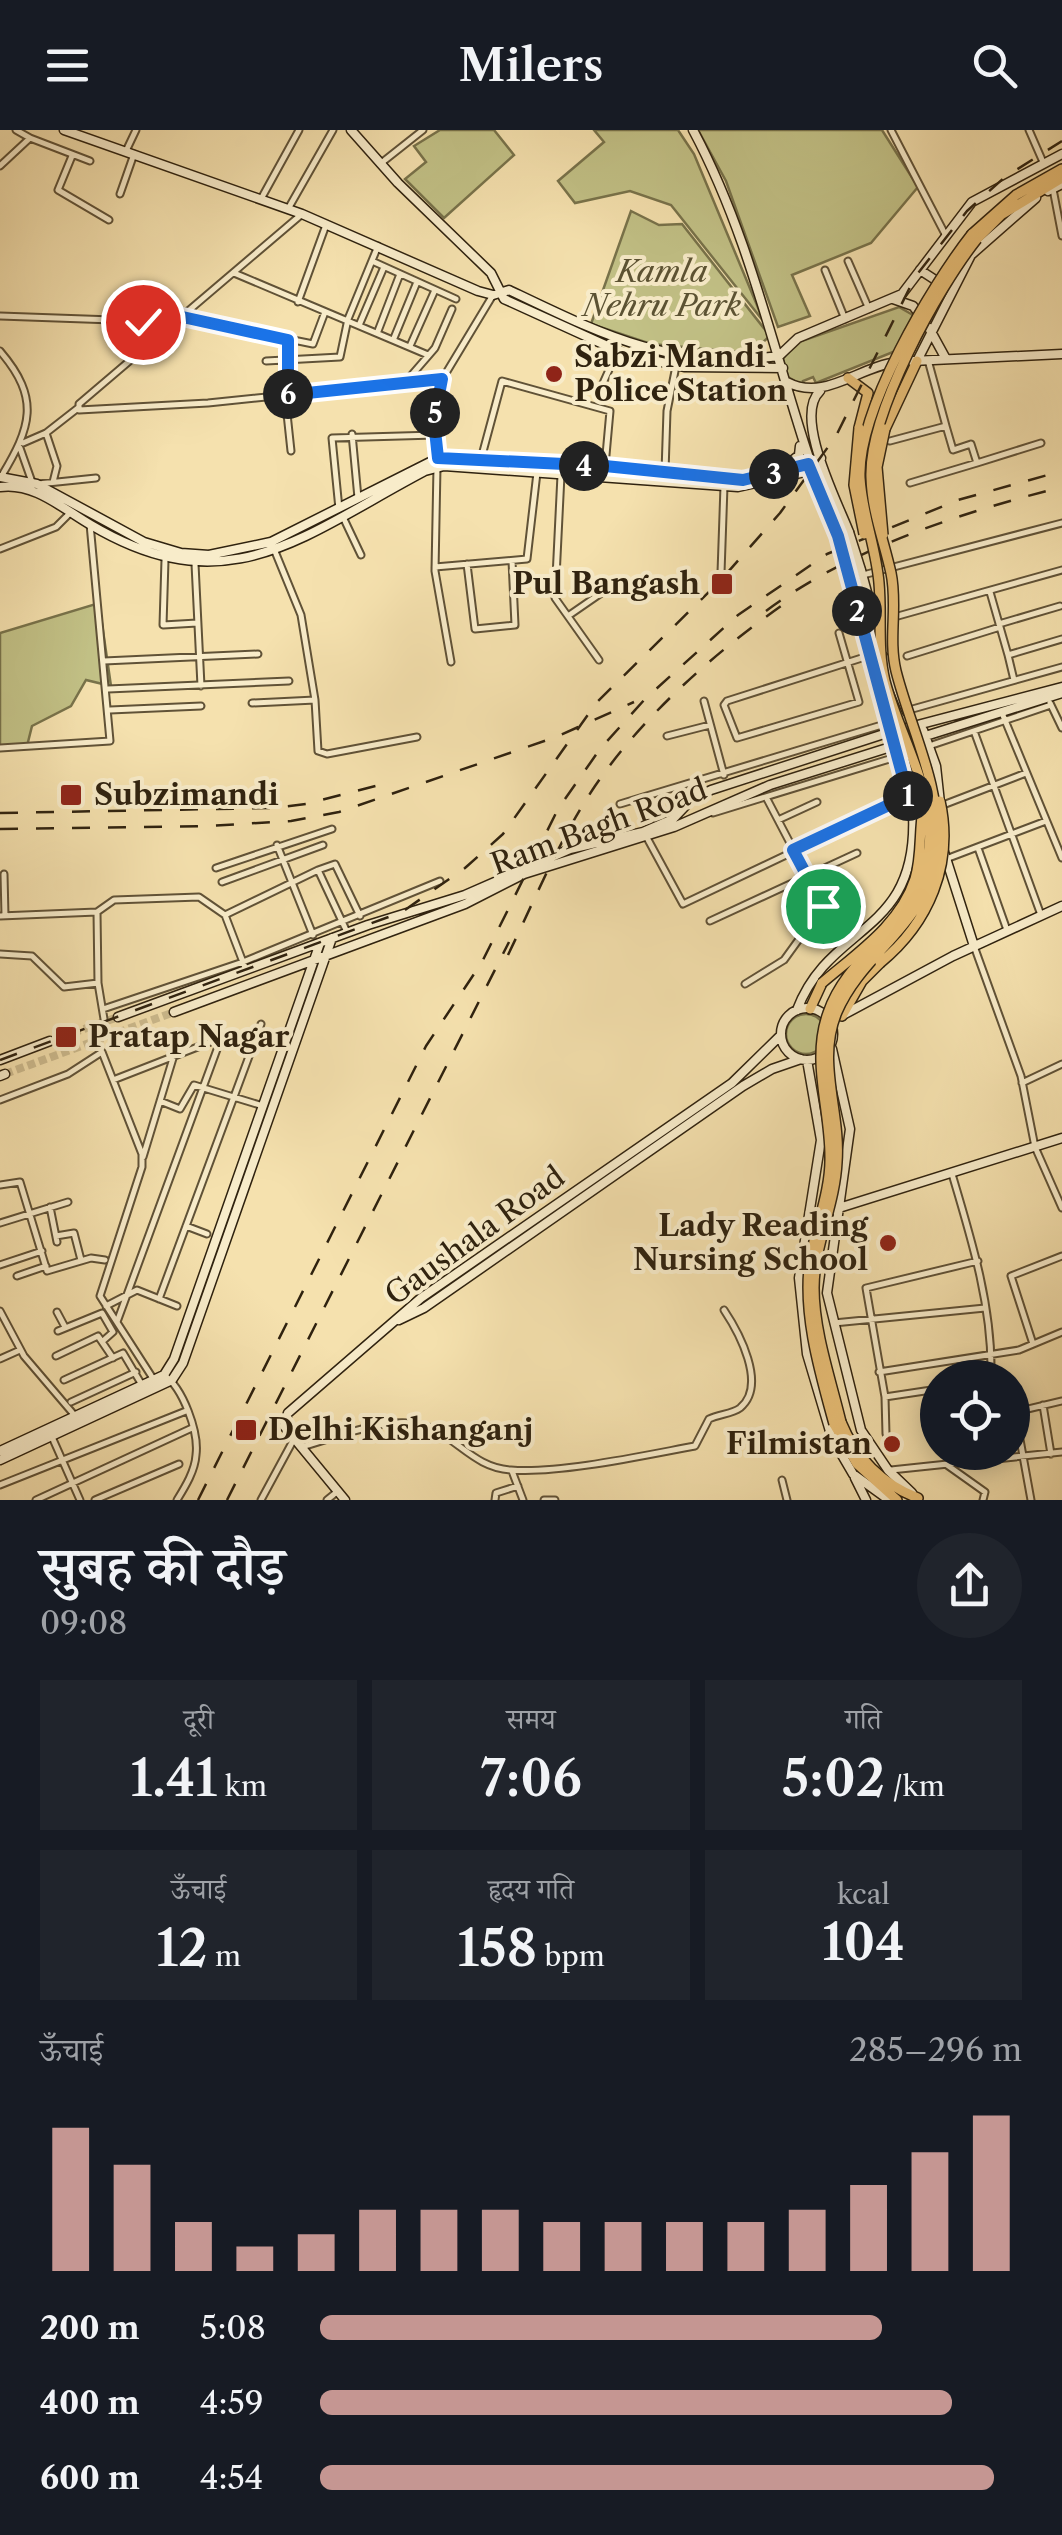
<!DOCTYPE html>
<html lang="hi">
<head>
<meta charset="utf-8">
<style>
	:root { --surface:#171b24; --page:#20242c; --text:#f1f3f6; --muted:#9ea1a6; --accent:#c59692 }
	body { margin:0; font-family:"Libre Caslon Text","Noto Serif Devanagari",serif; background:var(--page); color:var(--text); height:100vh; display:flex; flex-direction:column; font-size:38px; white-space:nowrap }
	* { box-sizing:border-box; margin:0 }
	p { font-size:32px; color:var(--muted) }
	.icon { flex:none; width:55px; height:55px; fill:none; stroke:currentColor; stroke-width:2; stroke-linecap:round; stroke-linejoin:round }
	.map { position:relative; height:1370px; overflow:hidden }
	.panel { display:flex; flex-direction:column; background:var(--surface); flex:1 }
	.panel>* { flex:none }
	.buttons { position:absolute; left:920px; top:1230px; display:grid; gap:20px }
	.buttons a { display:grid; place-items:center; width:110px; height:110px; border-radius:50%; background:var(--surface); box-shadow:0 5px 25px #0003; font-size:50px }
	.pin { position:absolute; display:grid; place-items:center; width:85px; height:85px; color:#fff; margin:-42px; border:5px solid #fff; border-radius:50%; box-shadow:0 2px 10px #0007 }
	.km { position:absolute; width:50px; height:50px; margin:-25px; border-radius:50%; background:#222; color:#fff; font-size:28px; line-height:50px; text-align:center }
	.round { display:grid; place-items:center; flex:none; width:105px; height:105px; border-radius:52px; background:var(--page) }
	.overview { display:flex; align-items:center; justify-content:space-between; height:170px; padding:0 40px }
	h1 { font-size:55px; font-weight:600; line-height:75px }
	.figures { display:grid; grid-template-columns:repeat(3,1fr); gap:15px; height:170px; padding:10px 40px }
	.figures div { display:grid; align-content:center; border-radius:0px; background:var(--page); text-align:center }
	.figures b { font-size:50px; font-weight:600 }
	.figures small { font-size:28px; font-weight:400 }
	.figures p { font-size:28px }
	.chart { height:280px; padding:20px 40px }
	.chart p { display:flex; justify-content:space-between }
	.chart svg { width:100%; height:180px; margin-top:10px; stroke:var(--accent); stroke-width:6 }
	ul { padding:0 40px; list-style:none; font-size:32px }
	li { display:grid; grid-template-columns:160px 120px 1fr; align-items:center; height:75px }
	li i { height:25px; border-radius:12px; background:var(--accent) }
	header { display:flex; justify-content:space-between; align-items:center; height:130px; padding:0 40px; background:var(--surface); font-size:45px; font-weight:600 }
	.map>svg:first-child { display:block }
	.green { fill:#c2c186; stroke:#78724a; stroke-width:2.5 }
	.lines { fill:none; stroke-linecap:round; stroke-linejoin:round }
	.secondary-tunnel { stroke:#cdbb8e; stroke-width:8; stroke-dasharray:8 4; stroke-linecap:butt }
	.street-casing { stroke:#605237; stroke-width:9 }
	.secondary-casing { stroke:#2f220f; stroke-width:11 }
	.primary-casing { stroke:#2f220f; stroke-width:12 }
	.street { stroke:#f8ecca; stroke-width:5 }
	.secondary { stroke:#f8ecca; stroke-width:8 }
	.primary { stroke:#eac077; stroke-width:9 }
	.rail { stroke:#2f220f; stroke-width:2.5; stroke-dasharray:18 18; stroke-linecap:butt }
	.secondary-bridge-casing { stroke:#2f220f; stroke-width:11; stroke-linecap:butt }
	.primary-bridge-casing { stroke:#2f220f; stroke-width:12; stroke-linecap:butt }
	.secondary-bridge { stroke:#f8ecca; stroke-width:8 }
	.primary-bridge { stroke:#eac077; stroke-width:9 }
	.route-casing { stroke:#fff; stroke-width:20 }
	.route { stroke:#1a73e8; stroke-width:12 }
	.poi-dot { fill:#8f2418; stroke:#f8ecca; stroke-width:4 }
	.labels { text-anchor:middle; stroke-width:8; stroke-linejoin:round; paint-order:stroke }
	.park-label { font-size:30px; font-style:italic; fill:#5b5233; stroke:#f8ecca }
	.poi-label { font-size:30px; font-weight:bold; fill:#2f220f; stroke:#f8ecca; text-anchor:start }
	.street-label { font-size:30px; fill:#2f220f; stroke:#f8ecca }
</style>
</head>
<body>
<header><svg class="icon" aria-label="menu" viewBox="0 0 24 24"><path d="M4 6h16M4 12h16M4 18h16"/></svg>Milers<svg class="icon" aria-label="search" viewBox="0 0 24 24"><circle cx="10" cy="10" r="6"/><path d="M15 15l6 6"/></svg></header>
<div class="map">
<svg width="1062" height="1370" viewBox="0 0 1062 1370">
	<rect width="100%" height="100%" fill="#f5e1ae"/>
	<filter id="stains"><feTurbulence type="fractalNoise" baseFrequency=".002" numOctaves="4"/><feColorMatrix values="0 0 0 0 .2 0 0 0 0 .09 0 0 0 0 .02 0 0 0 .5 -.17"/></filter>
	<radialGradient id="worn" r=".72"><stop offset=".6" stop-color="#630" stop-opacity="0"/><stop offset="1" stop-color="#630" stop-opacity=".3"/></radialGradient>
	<path class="green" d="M440 0H494L514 25 444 88 405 49 426 32 414 16Z
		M594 0H678L694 24 764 192 671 75 630 61 575 73 558 51 604 12Z
		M698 0H882L918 57 871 113 792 145 810 186 778 197 726 51Z
		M631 81 659 95 682 94 770 206 750 223 651 214 591 194Z
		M899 177 918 188 908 216 816 253 813 247 803 251 804 256 788 247 783 229 793 214Z
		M99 473 111 556 86 550 71 576 32 596 27 616H0V503Z
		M786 904a20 20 0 1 1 40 0a20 20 0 1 1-40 0Z"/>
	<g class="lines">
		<path class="secondary-tunnel" d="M50 911 118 887
			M5 944 174 882"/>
		<defs>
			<path id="street" d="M16 0 30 8
				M891 0 945 104
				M1029 0 1043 32
				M126 21 136 0
				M72 26 58 60 109 90
				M380 34 423 0
				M0 36 30 8 90 31
				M1053 59 1062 106
				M120 64 134 24
				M261 69 299 0
				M288 79 333 0
				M302 84 79 274V280L208 273 443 249 435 291 438 328
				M372 131 456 169
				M848 131 869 179
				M825 140 845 189
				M234 143 428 225
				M298 172 326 95
				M0 186 141 191 156 206
				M180 187 313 214 325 182
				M145 193 167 195
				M360 193 384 137
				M378 201 400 144
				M394 208 417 152
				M287 210 288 265
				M410 216 435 160
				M0 221C41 269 31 297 1 347
				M266 231 340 227 348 189 378 116
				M443 248 493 165
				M403 255 435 218 452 179
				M599 262 617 222
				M285 265 291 321
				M46 303 57 336 53 352
				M352 304 358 368
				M890 311 946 296 928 230
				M23 313 46 303 78 278
				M20 318 32 352
				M481 329 502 251 610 281 605 336
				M977 333 1041 313
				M437 337 435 441 451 532
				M665 342 667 281 676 236
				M561 345 555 468 599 530
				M910 353 977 333 971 314 953 320 946 296
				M38 354 96 348
				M339 379 332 308 435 305
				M343 387 361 425
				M0 419 56 397 71 382
				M274 419 301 485 315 570 318 621 327 624 417 607
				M165 430 163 495 197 493
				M195 434 201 556
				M467 434 475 499 515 495 512 431
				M435 437 527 429 538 334
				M721 443 724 356
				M863 445 1062 393
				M990 462 1008 525 1062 509
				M568 486 610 457 626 453
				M898 486 1062 440
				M999 494 1060 476
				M839 503 859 572 737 608 724 575 727 571 868 526
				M1008 525 1014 550
				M907 526 1000 497
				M104 531 258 524
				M108 559 289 551
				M704 571 724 645
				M252 573 315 570
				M1050 573 1062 598
				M110 580 201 576
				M909 580 1062 537
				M1002 583 1062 728
				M974 601 1041 785
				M667 606 710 595
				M929 616 1051 575
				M0 618 110 611 90 394
				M620 674 885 594
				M943 675 1026 643
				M713 683 896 627
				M778 690 817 672
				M646 706 683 774 908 667
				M277 715 313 805
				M978 718 1007 800
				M946 729 1046 691
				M216 738 332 699
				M4 744 5 786
				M222 752 323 715
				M97 782 98 853
				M225 785 318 740
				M0 786 97 782 114 770 199 767 225 785 246 840
				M710 791 857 723
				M347 802 318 740 335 734 360 786
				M974 816 1021 946 1035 1017 1062 1078
				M0 824 32 826 64 857 98 853 104 889
				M745 854 784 830 823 776 767 669
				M103 879 243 832 440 751
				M113 950 213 911 219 914 117 1192
				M1022 953 1062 934
				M0 970 68 944 102 922 142 1024V1037L100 1166 154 1250
				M160 971 180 979 194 955 263 976
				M143 1027 174 925
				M952 1044C971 1108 992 1175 991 1242L985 1248
				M0 1055 20 1052 47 1141 91 1128 105 1130
				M50 1077 57 1112
				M0 1093 68 1072
				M186 1096 207 1104
				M56 1106 74 1103 81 1130
				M0 1135 42 1121
				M17 1146 46 1136
				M159 1169 261 894
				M106 1176 137 1160 177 1176
				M0 1181 24 1226 76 1287
				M57 1182 65 1197
				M834 1193 985 1178
				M58 1201 102 1183 113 1202 104 1210
				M1033 1214 1011 1146 1062 1126
				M56 1226 98 1206 113 1228
				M0 1229 20 1220
				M879 1242 1019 1220 1062 1202
				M164 1245C183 1258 199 1302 196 1325 195 1341 185 1357 177 1370
				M64 1250 123 1223 142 1255
				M885 1267 938 1259
				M71 1272 136 1242
				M1043 1275 1051 1324
				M886 1304 885 1267 866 1158 978 1131
				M52 1307 80 1370
				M301 1317C339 1307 400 1279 437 1301 463 1316 479 1338 511 1340 559 1344 646 1325 695 1316L709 1289C719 1284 732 1284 740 1278 768 1255 738 1201 724 1180
				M947 1335 985 1362 983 1370
				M891 1340 1062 1322
				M512 1341 523 1370
				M782 1350 787 1370
				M0 1355 186 1281
				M36 1370 192 1298
				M95 1370 179 1334
				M261 1370 294 1309
				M327 1370 338 1361
				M495 1370 496 1363 518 1356
				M544 1370H555
				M1031 1370 1015 1282 1062 1271"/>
			<path id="secondary" d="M64 0 302 84 478 161 493 165 509 160C603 205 671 240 779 226
				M351 0 398 53 491 143 504 169 625 224 684 237 783 238
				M693 0C762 129 782 273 838 406
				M1048 61 1062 54
				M920 140 943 155
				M893 169 913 176 921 186
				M929 198 946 229
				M779 226 798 208 902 164 972 72 1062 24
				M912 231 1062 224
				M917 231 971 125 1036 68
				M787 252C825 272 859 236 898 232
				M820 261C793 286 837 371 849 402
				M778 342 799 325 800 316
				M0 347 37 354 144 412 181 423 209 425 271 412 438 328 605 336 743 350 821 328
				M0 357C34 352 63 379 91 395 228 476 302 406 425 341L444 336 738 357 823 338
				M861 440 878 503
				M884 527 907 582
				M923 600 936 636 940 673
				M944 722 974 816
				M781 904a26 26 0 1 1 52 0a26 26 0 1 1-52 0Z
				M797 880C830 792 919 806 913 683L848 445
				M174 882 465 774 524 744 674 697 770 655 1062 563
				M843 885 953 826 1062 776
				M118 887 368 795 465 765 570 719 643 702 673 689 692 669 711 660 887 603 1062 557
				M832 919 850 999 827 1163 861 1300 888 1340 912 1363
				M0 930 50 911
				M807 930 821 1010 799 1148 807 1224 832 1308 853 1344 889 1370
				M0 946 5 944
				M823 1083 1062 1008
				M399 1190 424 1178 743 956 772 939 801 929
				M0 1321 164 1245 174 1229 320 813
				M0 1330 172 1250 183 1233 332 808
				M855 1348 866 1370
				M345 1370 284 1296 288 1283 421 1168 732 953 781 905"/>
			<path id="primary" d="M972 104 1016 65 1062 39
				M977 109 1001 85 1062 48
				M848 248 868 263 859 298
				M885 299 917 231
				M810 879 822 853
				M842 886 862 851 880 833
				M841 1292C855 1327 883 1355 918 1368
				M834 1294 857 1334 897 1370"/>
		</defs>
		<use href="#street" class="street-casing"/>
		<use href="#secondary" class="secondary-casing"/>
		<use href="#primary" class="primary-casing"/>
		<use href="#street" class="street"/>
		<use href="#secondary" class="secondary"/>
		<use href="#primary" class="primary"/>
		<path class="rail" d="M766 481C851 418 960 383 1062 357
			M0 683 272 678 306 674 387 653
			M0 699 207 696 291 691 339 682 556 607 634 572
			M508 825C535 769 560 708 595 656 642 587 713 524 781 476
			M0 930 402 782 465 738 503 704 597 572 720 451 780 383 836 306 915 147 967 81 1005 47 1062 11
			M198 1370 426 916 482 832 558 679 600 619 645 569 738 485 827 424 958 370 1062 341
			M227 1370 509 812"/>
		<defs>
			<path id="secondary-bridge" d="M849 402 861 440
				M838 406 848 445"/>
			<path id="primary-bridge" d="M859 298 854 355 864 404
				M883 405 877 337 885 299
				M880 833C929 793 954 734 940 671
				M822 853C857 823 900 795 915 749 922 726 919 702 923 679
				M841 1292C831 1250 814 1202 814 1158 814 1115 835 1075 837 1032 841 982 816 931 837 882 864 819 931 794 937 717 941 655 911 600 896 541 888 508 898 476 891 443 884 411 872 382 871 347 869 283 937 159 977 109
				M834 1294C820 1243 802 1183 810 1130 816 1096 831 1060 830 1026 830 978 811 930 828 883 850 818 922 795 929 718 935 659 899 606 885 551 877 518 882 486 879 453 876 417 862 384 860 348 857 281 931 156 972 104"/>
		</defs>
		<use href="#secondary-bridge" class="secondary-bridge-casing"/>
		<use href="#primary-bridge" class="primary-bridge-casing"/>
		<use href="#secondary-bridge" class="secondary-bridge"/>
		<use href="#primary-bridge" class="primary-bridge"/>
	</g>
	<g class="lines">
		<defs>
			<path id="route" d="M143 192 168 195 178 186 288 210V265L442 249 434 291 438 328 605 336 743 350 808 334 838 406 908 666 793 720 823 776"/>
		</defs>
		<use href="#route" class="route-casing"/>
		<use href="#route" class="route"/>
	</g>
	<g class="poi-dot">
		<circle cx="554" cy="244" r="10"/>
		<rect x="710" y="442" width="24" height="24" rx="5"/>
		<rect x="59" y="653" width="24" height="24" rx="5"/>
		<rect x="54" y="895" width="24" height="24" rx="5"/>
		<circle cx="888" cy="1113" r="10"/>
		<rect x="234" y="1288" width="24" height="24" rx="5"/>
		<circle cx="892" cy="1314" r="10"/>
	</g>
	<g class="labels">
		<g class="park-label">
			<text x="662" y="152">Kamla<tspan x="662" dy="34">Nehru Park</tspan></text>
		</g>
		<g class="poi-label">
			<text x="574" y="237">Sabzi Mandi<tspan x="574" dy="34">Police Station</tspan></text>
			<text x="700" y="464" text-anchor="end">Pul Bangash</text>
			<text x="94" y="675">Subzimandi</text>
			<text x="88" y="917">Pratap Nagar</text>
			<text x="868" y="1106" text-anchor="end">Lady Reading<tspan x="868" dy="34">Nursing School</tspan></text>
			<text x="268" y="1310">Delhi Kishanganj</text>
			<text x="872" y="1324" text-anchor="end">Filmistan</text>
		</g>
		<g class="street-label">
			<text transform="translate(599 697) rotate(-20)" y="10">Ram Bagh Road</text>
			<text transform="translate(475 1106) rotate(-36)" y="10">Gaushala Road</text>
		</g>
	</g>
	<rect width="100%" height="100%" filter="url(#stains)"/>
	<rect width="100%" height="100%" fill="url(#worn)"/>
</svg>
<div class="buttons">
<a><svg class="icon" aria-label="locate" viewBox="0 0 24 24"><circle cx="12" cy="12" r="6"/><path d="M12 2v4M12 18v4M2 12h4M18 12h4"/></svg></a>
</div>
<div class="pin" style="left:823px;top:776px;background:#1e9e55"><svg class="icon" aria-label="arrive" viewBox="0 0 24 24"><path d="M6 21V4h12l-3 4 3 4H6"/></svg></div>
<div class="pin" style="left:143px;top:192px;background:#d93025"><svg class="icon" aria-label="check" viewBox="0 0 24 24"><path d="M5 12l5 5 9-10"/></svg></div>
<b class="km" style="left:908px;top:666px">1</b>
<b class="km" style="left:857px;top:481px">2</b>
<b class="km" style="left:774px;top:344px">3</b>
<b class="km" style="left:584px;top:336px">4</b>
<b class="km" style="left:435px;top:283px">5</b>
<b class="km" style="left:288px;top:264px">6</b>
</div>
<section class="panel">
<div class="overview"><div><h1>सुबह की दौड़</h1><p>09:08</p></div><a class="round"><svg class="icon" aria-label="share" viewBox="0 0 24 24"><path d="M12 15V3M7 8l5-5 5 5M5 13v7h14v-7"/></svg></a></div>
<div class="figures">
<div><p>दूरी</p><b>1.41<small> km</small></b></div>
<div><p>समय</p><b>7:06</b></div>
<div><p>गति</p><b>5:02<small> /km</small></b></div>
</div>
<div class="figures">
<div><p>ऊँचाई</p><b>12<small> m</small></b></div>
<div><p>हृदय गति</p><b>158<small> bpm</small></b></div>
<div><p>kcal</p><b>104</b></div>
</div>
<div class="chart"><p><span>ऊँचाई</span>285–296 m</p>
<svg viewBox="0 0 160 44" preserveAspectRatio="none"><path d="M5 44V9M15 44V18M25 44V32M35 44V38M45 44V35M55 44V29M65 44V29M75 44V29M85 44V32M95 44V32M105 44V32M115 44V32M125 44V29M135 44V23M145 44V15M155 44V6"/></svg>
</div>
<ul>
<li><b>200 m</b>5:08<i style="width:80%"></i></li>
<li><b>400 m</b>4:59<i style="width:90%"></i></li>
<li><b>600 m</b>4:54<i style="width:96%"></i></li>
</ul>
</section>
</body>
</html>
